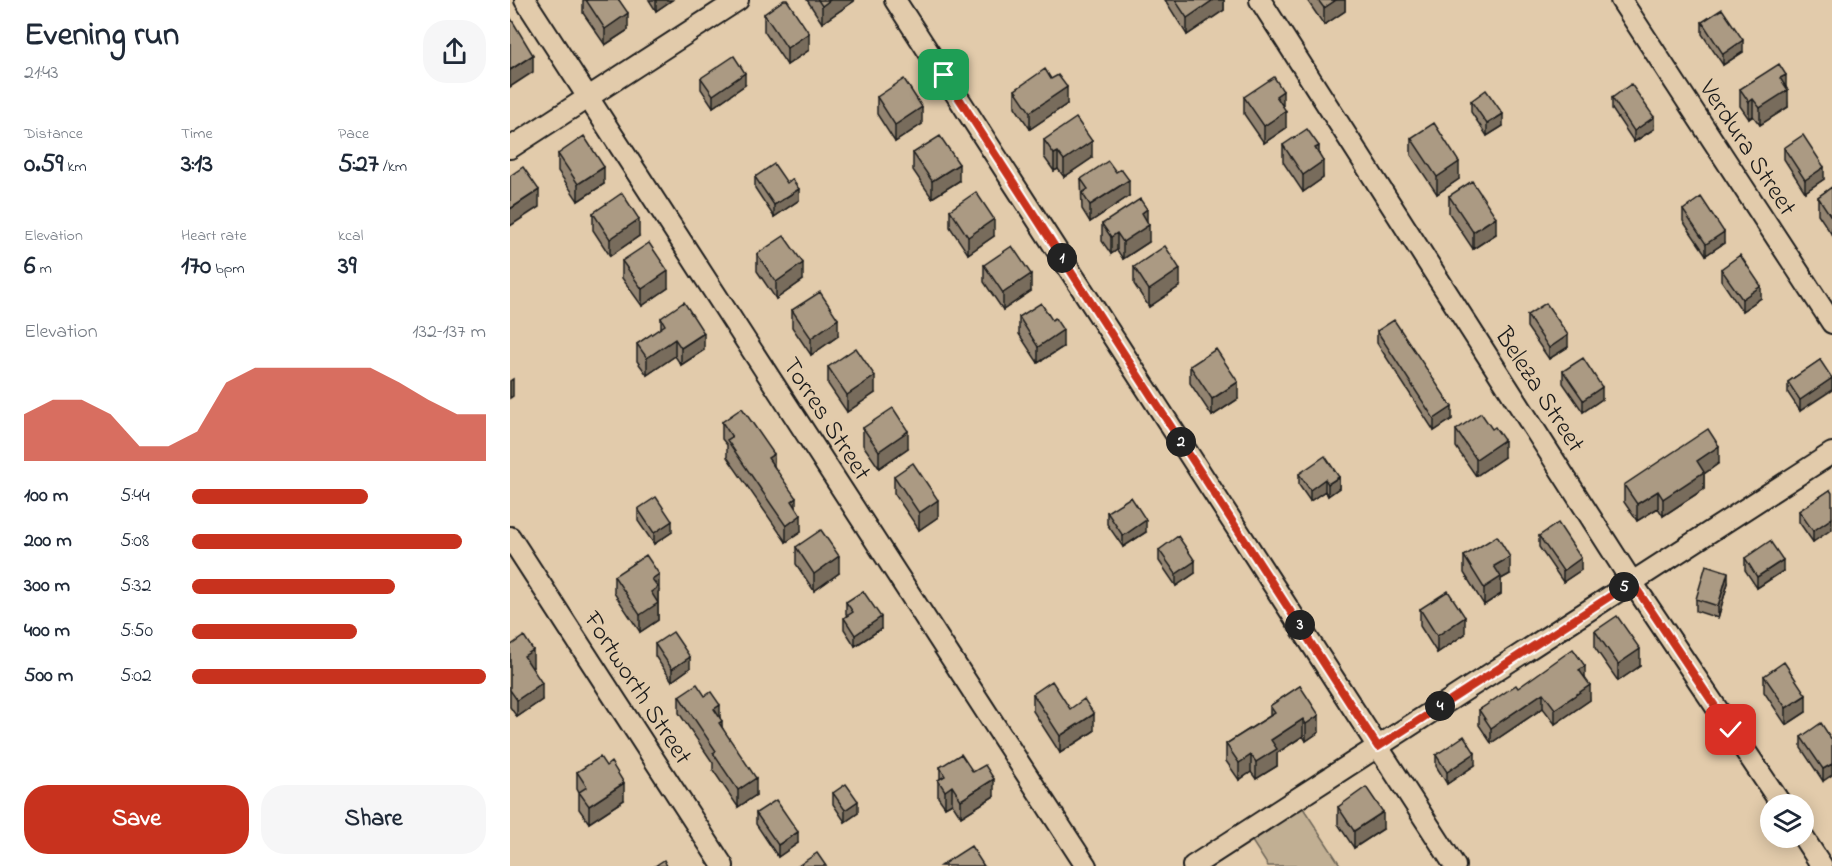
<!DOCTYPE html>
<html lang="en">
<head>
<meta charset="utf-8">
<style>
	:root { --surface:#fff; --page:#f6f6f7; --text:#1f2937; --muted:#747a83; --accent:#c8321e }
	body { margin:0; font-family:"Indie Flower",sans-serif; background:var(--page); color:var(--text); height:100vh; display:flex; flex-direction:column; font-size:22px; white-space:nowrap }
	* { box-sizing:border-box; margin:0 }
	p { font-size:20px; color:var(--muted) }
	.icon { flex:none; width:33px; height:33px; fill:none; stroke:currentColor; stroke-width:2; stroke-linecap:round; stroke-linejoin:round }
	.map { position:relative; flex:1; overflow:hidden }
	.drawer { display:flex; flex-direction:column; background:var(--surface); width:510px }
	.drawer>* { flex:none }
	.tools { position:absolute; left:1250px; top:794px; display:grid; gap:12px }
	.tools a { display:grid; place-items:center; width:54px; height:54px; border-radius:50%; background:var(--surface); box-shadow:0 3px 15px #0003; font-size:30px }
	.pin { position:absolute; display:grid; place-items:center; width:51px; height:51px; color:#fff; margin:-26px; border-radius:12px; box-shadow:0 3px 9px #0006 }
	.km { position:absolute; width:30px; height:30px; margin:-15px; border-radius:50%; background:#222; color:#fff; font-size:16px; line-height:30px; text-align:center }
	.round { display:grid; place-items:center; flex:none; width:63px; height:63px; border-radius:24px; background:var(--page) }
	.summary { display:flex; align-items:center; justify-content:space-between; height:102px; padding:0 24px }
	h1 { font-size:33px; font-weight:700; line-height:45px }
	.stats { display:grid; grid-template-columns:repeat(3,1fr); gap:9px; height:102px; padding:6px 24px }
	.stats div { display:grid; align-content:center }
	.stats b { font-size:26px; font-weight:700 }
	.stats small { font-size:16px; font-weight:400 }
	.stats p { font-size:16px }
	.chart { height:168px; padding:12px 24px }
	.chart p { display:flex; justify-content:space-between }
	.chart svg { width:100%; height:108px; margin-top:6px; fill:var(--accent); opacity:.7 }
	.cta { display:flex; gap:12px; margin-top:auto; padding:12px 24px }
	.cta a { flex:1; height:69px; border-radius:24px; background:var(--accent); color:#fff; font-size:24px; font-weight:700; line-height:69px; text-align:center }
	.cta a+a { background:var(--page); color:var(--text) }
	ul { padding:0 24px; list-style:none; font-size:20px }
	li { display:grid; grid-template-columns:96px 72px 1fr; align-items:center; height:45px }
	li i { height:15px; border-radius:8px; background:var(--accent) }
	main { display:flex; flex:1; min-height:0 }
	.map>svg:first-child { display:block }
	.green { fill:#c1af93; stroke:#6e6658; stroke-width:1.5 }
	.lines { fill:none; stroke-linecap:round; stroke-linejoin:round }
	.minor-casing { stroke:#1c1c1c; stroke-width:24 }
	.minor { stroke:#e2cbab; stroke-width:20 }
	.wall { fill:#938471; stroke:#1c1c1c; stroke-width:1.5 }
	.shaded-wall { fill:#786c5c; stroke:#1c1c1c; stroke-width:1.5 }
	.building { fill:#ab9a83; stroke:#1c1c1c; stroke-width:1.5 }
	.route-casing { stroke:#fff; stroke-width:12 }
	.route { stroke:#c8321e; stroke-width:8 }
	.labels { text-anchor:middle; stroke-width:5; stroke-linejoin:round; paint-order:stroke }
	.street-label { font-size:26px; fill:#1c1c1c; stroke:#e2cbab }
</style>
</head>
<body>
<main>
<section class="drawer">
<div class="summary"><div><h1>Evening run</h1><p>21:43</p></div><a class="round"><svg class="icon" aria-label="share" viewBox="0 0 24 24"><path d="M12 15V3M7 8l5-5 5 5M5 13v7h14v-7"/></svg></a></div>
<div class="stats">
<div><p>Distance</p><b>0.59<small> km</small></b></div>
<div><p>Time</p><b>3:13</b></div>
<div><p>Pace</p><b>5:27<small> /km</small></b></div>
</div>
<div class="stats">
<div><p>Elevation</p><b>6<small> m</small></b></div>
<div><p>Heart rate</p><b>170<small> bpm</small></b></div>
<div><p>kcal</p><b>39</b></div>
</div>
<div class="chart"><p><span>Elevation</span>132–137 m</p>
<svg viewBox="0 0 160 44" preserveAspectRatio="none"><path d="M0 44V25L10 19L20 19L30 25L40 38L50 38L60 32L70 12L80 6L90 6L100 6L110 6L120 6L130 12L140 19L150 25L160 25V44z"/></svg>
</div>
<ul>
<li><b>100 m</b>5:44<i style="width:60%"></i></li>
<li><b>200 m</b>5:08<i style="width:92%"></i></li>
<li><b>300 m</b>5:32<i style="width:69%"></i></li>
<li><b>400 m</b>5:50<i style="width:56%"></i></li>
<li><b>500 m</b>5:02<i style="width:100%"></i></li>
</ul>
<div class="cta"><a>Save</a><a>Share</a></div>
</section>
<div class="map">
<svg width="1322" height="866" viewBox="0 0 1322 866">
	<rect width="100%" height="100%" fill="#e2cbab"/>
	<filter id="ink" filterUnits="userSpaceOnUse"><feTurbulence type="fractalNoise" baseFrequency=".0167" numOctaves="2"/><feDisplacementMap in="SourceGraphic" scale="12" xChannelSelector="R" yChannelSelector="G"/><feConvolveMatrix kernelMatrix="1 2 1 2 8 2 1 2 1" color-interpolation-filters="sRGB"/></filter>
	<g filter="url(#ink)">
		<path class="green" d="M791 805 831 866H758L740 838Z"/>
		<g class="lines">
			<defs>
				<path id="minor" d="M15 0 576 866
					M385 0 945 866
					M750 0 1122 582 1271 804
					M1111 0 1322 323
					M0 148 228 0
					M0 537 213 866
					M1293 837 1312 866
					M683 866 1322 453"/>
			</defs>
			<use href="#minor" class="minor-casing"/>
			<use href="#minor" class="minor"/>
		</g>
		<path class="wall" d="M73 0H109L118 30 95 45 73 13Z
			M139 0H162L146 11Z
			M297 0H344V1L312 23Z
			M655 0H714V10L677 35Z
			M797 0H835V11L814 25Z
			M254 14 299 50 277 65 254 31Z
			M1192 22 1233 52 1213 65 1192 34Z
			M191 78 235 85 203 107 191 89Z
			M541 79 557 104 520 129 505 107V90Z
			M1276 87 1278 107 1250 125 1243 116 1239 119 1230 106V89Z
			M367 97 412 124 385 142 367 114Z
			M734 97 776 128 754 143 734 114Z
			M1102 98 1144 129 1124 142 1102 109Z
			M961 101 993 126 977 136 961 112Z
			M901 138 949 179 927 194 901 155Z
			M534 140 582 158 554 177 548 169 544 171 534 157Z
			M773 145 809 154 813 178 793 192 773 162Z
			M1274 148 1314 179 1295 192 1274 159Z
			M403 153 449 181 422 198 403 170Z
			M48 154 94 184 68 201 48 171Z
			M245 177 277 183 289 200 264 217 245 188Z
			M571 179 619 196 580 222 572 209Z
			M1322 187V235L1308 214V197Z
			M939 196 986 234 963 249 939 213Z
			M440 210 484 236 458 254 440 227Z
			M1173 210 1214 243 1196 255 1173 221Z
			M83 213 129 236 100 256 83 230Z
			M592 224 639 242 613 259 607 250 601 254 592 241Z
			M247 254 293 280 266 299 247 271Z
			M112 261 158 288 132 306 112 278Z
			M474 265 521 291 493 310 474 282Z
			M624 267 670 286 639 307 624 284Z
			M1211 269 1251 298 1232 311 1211 280Z
			M282 310 328 336 301 355 282 327Z
			M1017 315 1058 347 1039 359 1017 327Z
			M509 317 553 347 528 363 509 334Z
			M151 318 194 350 171 365 165 356 137 375 127 361V344L151 328Z
			M867 331 942 419 924 431 867 343Z
			M1310 360 1290 411 1278 393V382Z
			M680 366 728 399 702 416 680 383Z
			M318 367 365 393 337 412 318 384Z
			M1053 371 1092 399 1073 412 1053 383Z
			M212 422 264 466 286 508 291 532 276 542 217 457V445L212 439Z
			M353 428 398 448 369 468 353 445Z
			M946 430 994 457 966 476 946 447Z
			M1209 463 1194 474V489L1153 516 1148 508 1127 521 1114 502V485Z
			M789 474 829 477V488L818 496 815 491 800 501 789 485Z
			M384 476 428 517 409 530 384 493Z
			M1320 490 1303 542 1289 522V511Z
			M128 509 162 532 144 544 128 521Z
			M597 512 636 532 613 547 597 524Z
			M1029 536 1071 570 1053 582 1029 547Z
			M286 547 329 573 304 591 286 564Z
			M649 550 685 573 666 586 649 561Z
			M954 556 1000 574 991 579V594L974 605 954 573Z
			M1235 558 1273 571 1247 588 1235 570Z
			M104 576 149 591 148 592V620L130 632 104 593Z
			M1218 583 1208 618 1186 611V599Z
			M336 602 371 629 345 646 334 629V618L337 615 336 614Z
			M910 609 955 634 927 653 910 626Z
			M1085 631 1130 666 1108 681 1085 648Z
			M145 644 180 668 162 681 145 656Z
			M0 646 23 667 22 668 32 700 7 717 0 707Z
			M1254 676 1296 712 1276 725 1254 692Z
			M1075 678 1080 700 1045 724 1033 708 981 743 969 725V710L1008 688Z
			M790 686 809 732 796 741 793 736 767 753V766L746 779 741 772 729 780 716 761V744L760 716V706Z
			M523 694 560 709 584 731 550 753 523 711Z
			M169 696 210 718 212 727 246 795 228 807 203 770V763L169 713Z
			M1291 737 1322 740 1313 781 1291 748Z
			M926 755 965 765 937 784 926 766Z
			M430 767 463 772 484 796 451 817 442 803 435 807 428 797V780L430 779Z
			M67 772 114 800 79 823 69 809V793L67 789Z
			M323 793 348 813 335 822 323 804Z
			M828 807 873 829 844 848 828 824Z
			M246 813 288 843 268 857 246 824Z"/>
		<path class="shaded-wall" d="M146 0H162L146 11Z
			M320 0H344V1L312 23V6Z
			M703 0H714V10L677 35V18Z
			M826 0H835V11L814 25V8Z
			M118 13V30L95 45V29Z
			M299 33V50L277 65V48Z
			M1233 40V52L1213 65V54Z
			M23 55V72L0 87V70Z
			M235 73V85L203 107V95Z
			M1276 75V91L1278 90V107L1250 125V108L1270 78Z
			M557 87V104L520 129V112Z
			M773 91V108L766 96Z
			M1243 99V116L1239 119V102Z
			M412 107V124L385 142V125Z
			M776 111V128L754 143V126Z
			M993 114V126L977 136V124Z
			M1144 117V129L1124 142V131Z
			M582 141V158L554 177V160Z
			M809 146V163L805 148Z
			M548 152V169L544 171V154Z
			M813 161V178L793 192V175Z
			M949 162V179L927 194V177Z
			M449 164V181L422 198V181Z
			M94 167V184L68 201V184Z
			M1314 167V179L1295 192V180Z
			M619 180V196L580 222V205Z
			M289 189V200L264 217V205Z
			M29 190V207L0 226V209Z
			M637 209V226L639 225V242L613 259V242L632 213Z
			M986 217V234L963 249V232Z
			M129 219V236L100 256V239Z
			M484 219V236L458 254V237Z
			M1214 232V243L1196 255V244Z
			M607 233V250L601 254V237Z
			M293 263V280L266 299V282Z
			M670 269V286L639 307V290Z
			M158 271V288L132 306V289Z
			M521 274V291L493 310V293Z
			M1251 286V298L1232 311V299Z
			M328 319V336L301 355V338Z
			M553 330V347L528 363V347Z
			M194 333V350L171 365V348Z
			M1058 335V347L1039 359V348Z
			M165 339V356L137 375V358Z
			M365 376V393L337 412V395Z
			M1322 378V390L1290 411V400Z
			M3 379V396L0 398V381Z
			M728 382V399L702 416V399Z
			M1092 387V399L1073 412V400Z
			M942 407V419L924 431V419Z
			M398 431V448L369 468V451Z
			M994 440V457L966 476V459Z
			M1209 446V463L1194 474V489L1153 516V499L1187 461Z
			M264 454V471L258 458Z
			M829 477V488L818 496V484Z
			M815 479V491L800 501V490Z
			M1148 491V508L1127 521V504Z
			M286 498V515L282 501Z
			M428 500V517L409 530V513Z
			M291 515V532L276 542V526Z
			M1322 518V529L1303 542V531Z
			M636 520V532L613 547V536Z
			M162 521V532L144 544V533Z
			M329 556V573L304 591V574Z
			M1000 557V574L991 579V594L974 605V588L984 566Z
			M1071 558V570L1053 582V571Z
			M1273 560V571L1247 588V577Z
			M685 561V573L666 586V574Z
			M1218 572V583L1208 618V606Z
			M149 574V591L148 592V620L130 632V615L141 592 142 579Z
			M371 617V629L345 646V635Z
			M955 617V634L927 653V636Z
			M1130 649V666L1108 681V664Z
			M23 650V667L14 673V656Z
			M180 657V668L162 681V669Z
			M1075 666V681L1069 670Z
			M32 683V700L7 717V700Z
			M1080 685V700L1045 724V709Z
			M1033 693V708L981 743V728Z
			M1296 695V712L1276 725V708Z
			M210 705V722L212 721V738L204 709Z
			M584 714V731L550 753V736Z
			M809 715V732L796 741V724Z
			M793 719V736L767 753V766L746 779V762L761 740Z
			M965 753V765L937 784V772Z
			M741 755V772L729 780V763Z
			M1322 764V775L1313 781V769Z
			M246 778V795L228 807V790Z
			M484 779V796L451 817V800Z
			M114 783V800L79 823V806Z
			M442 786V803L435 807V791Z
			M348 801V813L335 822V810Z
			M873 812V829L844 848V831Z
			M288 832V843L268 857V845Z"/>
		<path class="building" d="M76 0H109L118 13 95 29Z
			M274 0H277L299 33 277 48 254 14Z
			M308 0H320L312 6Z
			M665 0H703L677 18Z
			M808 0H826L814 8Z
			M1212 9 1233 40 1213 54 1192 22Z
			M0 17 23 55 0 70Z
			M224 56 235 73 203 95 191 78Z
			M1269 64 1276 75 1270 78 1278 90 1250 108 1243 99 1239 102 1230 89Z
			M535 69 541 79 548 75 557 87 520 112 505 90Z
			M764 77 773 91 766 96 776 111 754 126 734 97Z
			M394 79 412 107 385 125 367 97Z
			M1121 84 1144 117 1124 131 1102 98Z
			M976 90 993 114 977 124 961 101Z
			M566 118 582 141 554 160 548 152 544 154 534 140Z
			M924 123 949 162 927 177 901 138Z
			M797 129 809 146 805 148 813 161 793 175 773 145Z
			M1293 135 1314 167 1295 180 1274 148Z
			M74 136 94 167 68 184 48 154Z
			M430 136 449 164 422 181 403 153Z
			M598 161 606 172 611 169 619 180 580 205 572 193 578 189 571 179Z
			M264 164 277 183 282 179 289 189 264 205 245 177Z
			M13 167 29 190 0 209V176Z
			M962 181 986 217 963 232 939 196Z
			M1322 187V218L1308 197Z
			M466 192 484 219 458 237 440 210Z
			M112 193 129 219 100 239 83 213Z
			M1191 197 1214 232 1196 244 1173 210Z
			M630 199 637 209 632 213 639 225 613 242 607 233 601 237 592 224Z
			M274 236 293 263 266 282 247 254Z
			M139 243 158 271 132 289 112 261Z
			M502 246 521 274 493 293 474 265Z
			M655 246 670 269 639 290 624 267Z
			M1230 255 1251 286 1232 299 1211 269Z
			M310 292 328 319 301 338 282 310Z
			M174 302 194 333 171 348 165 339 137 358 127 344 155 325 151 318Z
			M531 303 542 320 545 318 553 330 528 347 509 317Z
			M1036 303 1058 335 1039 348 1017 315Z
			M884 320 942 407 924 419 867 331Z
			M346 348 365 376 337 395 318 367Z
			M706 349 728 382 702 399 680 366Z
			M1073 358 1092 387 1073 400 1053 371Z
			M1310 360 1322 378 1290 400 1278 382Z
			M232 408 264 454 258 458 286 498 282 501 291 515 276 526 217 440 222 437 212 422Z
			M383 408 398 431 369 451 353 428Z
			M971 413 982 429 985 427 994 440 966 459 946 430Z
			M1198 429 1209 446 1187 461 1194 472 1153 499 1148 491 1127 504 1114 485Z
			M815 456 829 477 818 484 815 479 800 490 789 474Z
			M403 463 428 500 409 513 384 476Z
			M1320 490 1322 493V518L1303 531 1289 511Z
			M146 497 162 521 144 533 128 509Z
			M621 497 636 520 613 536 597 512Z
			M1048 523 1071 558 1053 571 1029 536Z
			M311 530 329 556 304 574 286 547Z
			M668 536 685 561 666 574 649 550Z
			M987 536 1000 557 984 566 991 577 974 588 954 556Z
			M1260 541 1273 560 1247 577 1235 558Z
			M136 555 149 574 142 579 148 587 141 592 148 603 130 615 104 576Z
			M1196 565 1218 572 1208 606 1186 599Z
			M353 591 371 617 345 635 334 618 343 612 336 602Z
			M938 591 955 617 927 636 910 609Z
			M1107 616 1130 649 1108 664 1085 631Z
			M163 632 180 657 162 669 145 644Z
			M14 636 23 650 14 656 32 683 7 700 0 690V646Z
			M1063 649 1075 666 1069 670 1080 685 1045 709 1033 693 981 728 969 710 1006 685 1008 688Z
			M1274 662 1296 695 1276 708 1254 676Z
			M542 681 560 709 574 699 584 714 550 736 523 694Z
			M187 684 195 696 201 692 210 705 204 709 212 721 209 723 246 778 228 790 203 753 206 751 169 696Z
			M790 686 809 715 796 724 793 719 761 740 767 749 746 762 741 755 729 763 716 744 765 713 760 706Z
			M1311 723 1322 740V764L1313 769 1291 737Z
			M954 736 965 753 937 772 926 755Z
			M451 754 463 772 475 765 484 779 451 800 442 786 435 791 428 780 435 776 430 767Z
			M90 757 96 766 101 762 114 783 79 806 69 792 77 787 67 772Z
			M336 784 348 801 335 810 323 793Z
			M856 787 873 812 844 831 828 807Z
			M266 800 288 832 268 845 246 813Z
			M461 846 474 866H430Z
			M307 853 316 866H288Z
			M154 860 157 866H145Z"/>
	</g>
	<g class="lines" filter="url(#ink)">
		<defs>
			<path id="route" d="M434 75 868 747 1122 582 1221 730"/>
		</defs>
		<use href="#route" class="route-casing"/>
		<use href="#route" class="route"/>
	</g>
	<g class="labels">
		<g class="street-label">
			<text transform="translate(1239 147) rotate(57)" y="9">Verdura Street</text>
			<text transform="translate(1031 389) rotate(57)" y="9">Beleza Street</text>
			<text transform="translate(318 418) rotate(57)" y="9">Torres Street</text>
			<text transform="translate(129 687) rotate(57)" y="9">Fortworth Street</text>
		</g>
	</g>
</svg>
<div class="tools">
<a><svg class="icon" aria-label="layers" viewBox="0 0 24 24"><path d="M12 4l9 5-9 5-9-5zM3 14l9 5 9-5"/></svg></a>
</div>
<div class="pin" style="left:434px;top:75px;background:#1e9e55"><svg class="icon" aria-label="arrive" viewBox="0 0 24 24"><path d="M6 21V4h12l-3 4 3 4H6"/></svg></div>
<div class="pin" style="left:1221px;top:730px;background:#d93025"><svg class="icon" aria-label="check" viewBox="0 0 24 24"><path d="M5 12l5 5 9-10"/></svg></div>
<b class="km" style="left:552px;top:258px">1</b>
<b class="km" style="left:671px;top:442px">2</b>
<b class="km" style="left:790px;top:625px">3</b>
<b class="km" style="left:930px;top:706px">4</b>
<b class="km" style="left:1114px;top:587px">5</b>
</div>
</main>
</body>
</html>
